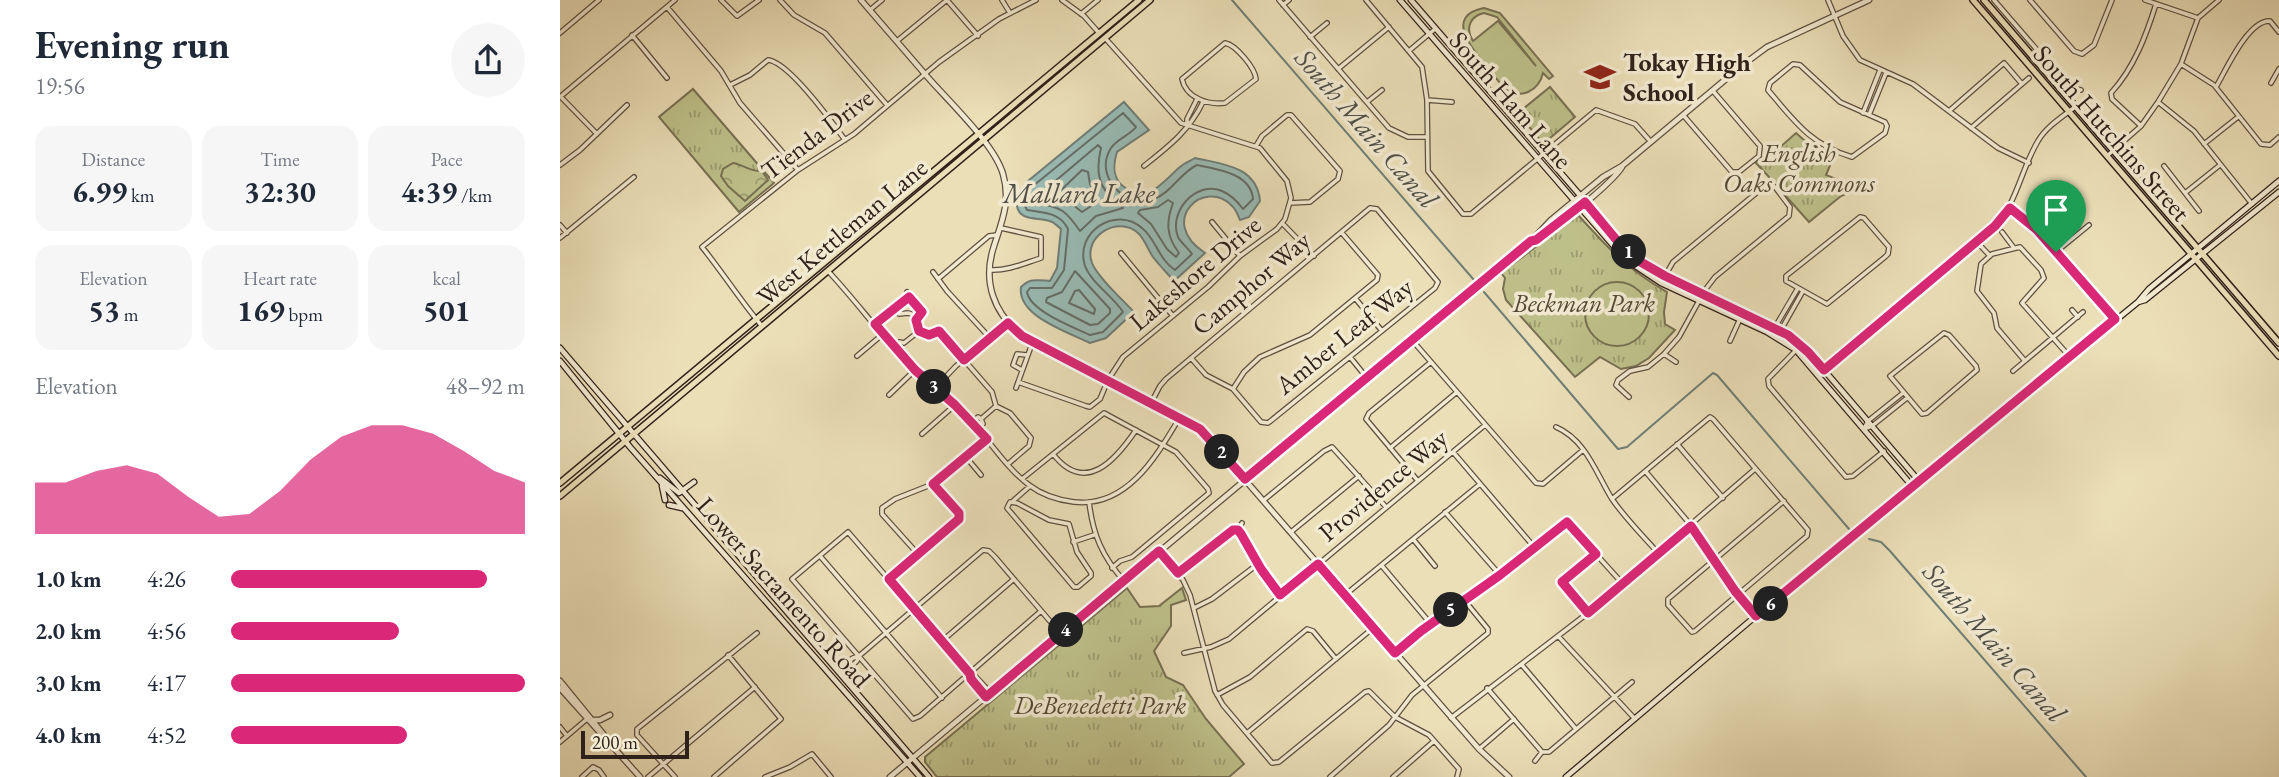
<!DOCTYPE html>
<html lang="en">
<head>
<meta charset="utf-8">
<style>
	:root { --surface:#fff; --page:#f6f6f7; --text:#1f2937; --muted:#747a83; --accent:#db2777 }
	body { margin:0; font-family:"EB Garamond",serif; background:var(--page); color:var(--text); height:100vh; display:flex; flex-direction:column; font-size:26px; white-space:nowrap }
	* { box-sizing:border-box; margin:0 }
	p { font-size:23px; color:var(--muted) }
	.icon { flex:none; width:38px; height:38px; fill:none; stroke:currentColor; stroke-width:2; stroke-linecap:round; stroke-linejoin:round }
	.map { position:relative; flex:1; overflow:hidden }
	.drawer { display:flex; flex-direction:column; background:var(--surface); width:560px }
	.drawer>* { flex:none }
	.scale { position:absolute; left:21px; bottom:18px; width:108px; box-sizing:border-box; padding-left:7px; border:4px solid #30211a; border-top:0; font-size:19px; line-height:24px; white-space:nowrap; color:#30211a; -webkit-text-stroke:5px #f2ead1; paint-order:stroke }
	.pin { position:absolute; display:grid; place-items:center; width:60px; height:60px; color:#fff; margin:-72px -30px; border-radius:50% 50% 50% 0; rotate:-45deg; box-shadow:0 0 7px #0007 }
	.pin .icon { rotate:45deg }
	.km { position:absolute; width:35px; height:35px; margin:-18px; border-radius:50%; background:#222; color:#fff; font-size:19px; line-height:35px; text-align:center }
	.round { display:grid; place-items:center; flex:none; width:74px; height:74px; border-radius:37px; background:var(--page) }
	.headline { display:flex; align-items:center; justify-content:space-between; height:119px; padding:0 35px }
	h1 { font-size:38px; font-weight:700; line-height:52px }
	.metrics { display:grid; grid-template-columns:repeat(3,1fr); gap:10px; height:119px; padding:7px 35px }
	.metrics div { display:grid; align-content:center; border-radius:18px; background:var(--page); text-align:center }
	.metrics b { font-size:30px; font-weight:700 }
	.metrics small { font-size:19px; font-weight:400 }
	.metrics p { font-size:19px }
	.chart { height:196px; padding:14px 35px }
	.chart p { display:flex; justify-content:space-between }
	.chart svg { width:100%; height:126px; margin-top:7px; fill:var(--accent); opacity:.7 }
	ul { padding:0 35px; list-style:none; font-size:23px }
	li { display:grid; grid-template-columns:112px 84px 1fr; align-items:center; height:52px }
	li i { height:18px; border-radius:9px; background:var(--accent) }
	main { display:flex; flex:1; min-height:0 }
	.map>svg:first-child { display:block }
	.grass { fill:url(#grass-tufts); stroke:#777052; stroke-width:2 }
	.forest { fill:url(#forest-crowns); stroke:#777052; stroke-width:2 }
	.pitch { fill:#bec08a; stroke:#777052; stroke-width:2; fill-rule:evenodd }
	.water { fill:#99bcb6; stroke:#6f7e78; stroke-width:2 }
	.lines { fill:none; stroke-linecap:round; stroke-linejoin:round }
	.shore { stroke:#646e68; stroke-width:2 }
	.stream { stroke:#6f7e78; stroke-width:2 }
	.minor-casing { stroke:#5f5042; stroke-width:6 }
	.tertiary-casing { stroke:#5f5042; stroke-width:7 }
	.secondary-casing { stroke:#30211a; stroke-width:7 }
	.primary-casing { stroke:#30211a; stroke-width:8 }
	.minor { stroke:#f2ead1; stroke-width:3.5 }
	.tertiary { stroke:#f2ead1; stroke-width:4.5 }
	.secondary { stroke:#f2ead1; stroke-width:4.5 }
	.primary { stroke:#ebdfb8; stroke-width:5 }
	.route-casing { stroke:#fff; stroke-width:14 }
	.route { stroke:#db2777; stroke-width:9 }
	.labels { text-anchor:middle; stroke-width:7; stroke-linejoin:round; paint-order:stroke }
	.poi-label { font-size:26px; font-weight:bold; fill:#30211a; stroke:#f2ead1; text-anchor:start }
	.street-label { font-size:26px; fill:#30211a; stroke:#f2ead1 }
	.park-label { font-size:26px; font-style:italic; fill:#544936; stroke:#f2ead1 }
	.water-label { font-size:28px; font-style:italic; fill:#505049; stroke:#f2ead1 }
</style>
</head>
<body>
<main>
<section class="drawer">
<div class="headline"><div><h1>Evening run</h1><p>19:56</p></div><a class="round"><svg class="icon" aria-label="share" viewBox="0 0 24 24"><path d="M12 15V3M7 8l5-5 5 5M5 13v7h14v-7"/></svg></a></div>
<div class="metrics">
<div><p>Distance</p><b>6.99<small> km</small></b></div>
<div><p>Time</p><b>32:30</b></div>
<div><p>Pace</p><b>4:39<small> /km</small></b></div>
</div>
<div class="metrics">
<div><p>Elevation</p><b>53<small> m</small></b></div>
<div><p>Heart rate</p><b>169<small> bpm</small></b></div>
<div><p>kcal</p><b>501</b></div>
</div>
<div class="chart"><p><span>Elevation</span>48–92 m</p>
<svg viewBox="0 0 160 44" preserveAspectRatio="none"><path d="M0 44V26L10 26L20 22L30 20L40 23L50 31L60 38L70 37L80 29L90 18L100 10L110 6L120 6L130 9L140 15L150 22L160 26V44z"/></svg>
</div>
<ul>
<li><b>1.0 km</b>4:26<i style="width:87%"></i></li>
<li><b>2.0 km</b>4:56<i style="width:57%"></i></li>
<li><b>3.0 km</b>4:17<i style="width:100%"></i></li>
<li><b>4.0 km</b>4:52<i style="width:60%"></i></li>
</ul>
</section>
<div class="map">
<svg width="1719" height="777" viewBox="0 0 1719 777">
	<defs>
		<pattern id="grass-tufts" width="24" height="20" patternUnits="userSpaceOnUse" patternTransform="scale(1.75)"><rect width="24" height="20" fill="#bec08a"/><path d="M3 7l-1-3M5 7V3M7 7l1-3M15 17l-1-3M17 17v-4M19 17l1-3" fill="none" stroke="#9b9c70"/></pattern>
		<pattern id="forest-crowns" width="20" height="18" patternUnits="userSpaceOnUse" patternTransform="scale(1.75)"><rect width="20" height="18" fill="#bec08a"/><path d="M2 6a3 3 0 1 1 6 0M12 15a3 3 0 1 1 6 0" fill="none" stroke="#9b9c70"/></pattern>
	</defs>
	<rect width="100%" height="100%" fill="#ebdfb8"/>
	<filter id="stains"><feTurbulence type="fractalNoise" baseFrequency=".00286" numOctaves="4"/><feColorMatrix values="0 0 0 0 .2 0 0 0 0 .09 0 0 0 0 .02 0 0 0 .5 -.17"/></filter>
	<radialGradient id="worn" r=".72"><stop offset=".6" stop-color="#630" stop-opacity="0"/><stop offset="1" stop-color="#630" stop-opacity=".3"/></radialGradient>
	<path class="grass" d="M990 87 1015 117 983 144 958 113Z
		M133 89 214 183 179 212 99 117Z
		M1236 133 1245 141 1274 156 1266 175 1281 181H1301L1305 186 1281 196 1249 222 1216 185 1209 182V177L1195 162 1201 157H1209Z
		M1018 215C1048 248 1068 270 1107 292L1104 312 1105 324 1115 330 1089 358 1076 366 1061 369 1040 357 1015 377 946 300 943 289 945 278 941 273Z
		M567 588 580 607 599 606 622 588 626 600 611 605V626L594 651 606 677 623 685 646 719 684 764 669 777H377L365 762V757Z"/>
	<path class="forest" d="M173 163C184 165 191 172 202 171L208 180 185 201 168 186 161 176 163 169Z"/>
	<path class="pitch" d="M924 8 940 13 993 76 989 79 983 73C979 90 961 101 945 88 938 82 933 74 927 67 913 50 883 16 924 8ZM924 13 937 17 976 66 938 21 913 41C905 28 910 16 924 13Z
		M1025 314a32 32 0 1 1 64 0a32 32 0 1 1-64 0Z"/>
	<path class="water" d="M564 102 589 130 557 152C553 165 552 178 564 187 588 206 603 181 620 167 624 163 630 161 635 158 662 164 697 166 700 201L689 217 680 220C678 216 676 209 672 206 645 177 596 221 645 253L614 281C607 273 599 265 593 257 588 250 585 240 579 234 559 214 522 236 532 263 538 278 563 300 574 312L546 338 530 343C508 332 457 316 461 287 470 278 477 280 490 281L497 268 501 229C500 228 493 222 492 222 481 216 460 223 457 206 454 196 461 189 468 181Z"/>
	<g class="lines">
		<path class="shore" d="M563 113 576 127C570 135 557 139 551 148 533 176 565 209 594 199 611 193 620 173 637 165 656 169 691 173 693 199L683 209C678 202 671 195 662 191 636 180 608 212 618 237 621 243 628 248 632 254L615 270C599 260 596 239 582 228 556 205 514 232 525 266 532 284 553 296 563 312L543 332 530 335C513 327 470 311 467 292L470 288H492L504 270 508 229C500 212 483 213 467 210L463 202 465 195 473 186Z
			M538 145 541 148C537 166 536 183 551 197 555 202 560 203 563 208L536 216 520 231C506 211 502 207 476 203L474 199Z
			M522 170 528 172 530 184 539 201 522 212 498 193Z
			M608 200 613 203C606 222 606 236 619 253L616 257 607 249 591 224 578 213 580 210 598 207Z
			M515 271 550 309V313L538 324 530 325 486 302 487 298 502 292Z
			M519 290 535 309 534 314 509 303 515 291Z"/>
		<path class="stream" d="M672 0 914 280
			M924 292 1058 449 1067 447 1153 373 1157 375 1289 529
			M1309 539 1321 542 1330 551 1526 777"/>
		<defs>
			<path id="minor" d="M161 0 177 16 199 0
				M220 0 234 15 265 33 327 105
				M387 0 418 36
				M442 0 450 13
				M502 0 524 16 539 33
				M719 0 829 128 848 137H867
				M806 0 862 67 867 100 868 171 903 214H911L1036 110 1075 124 1091 142
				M1268 0 1283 36 1300 60 1353 84 1438 148 1469 163
				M1434 0 1510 88 1521 90
				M1470 0 1514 51 1522 54 1534 45 1552 0
				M1585 0 1638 18
				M723 5 729 0
				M107 7 161 71 180 103 238 170
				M310 10 322 0
				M521 14 538 0
				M0 33 39 0
				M72 35 107 78
				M750 37 767 23
				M337 41 387 0
				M665 43C676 45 695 68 696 79L665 103C648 105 626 98 622 79Z
				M850 50 875 29
				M1233 64 1240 65 1280 102 1325 122 1327 126 1325 133 1292 157C1251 145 1235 122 1208 90L1210 83Z
				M1621 64 1654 85 1701 144 1710 145 1719 137
				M778 69 829 27
				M1711 83 1719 69
				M1462 84 1469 78
				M170 85 190 75 208 60C229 62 272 122 285 140
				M1656 87C1666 70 1688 20 1710 21L1719 32
				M0 97 115 0
				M1 97 37 134
				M867 100 892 102
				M807 102 822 90
				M1598 102 1634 131 1692 204
				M1389 111 1444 63 1462 84 1411 128
				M1303 113 1320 70
				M1309 115 1326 73
				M1124 116 1172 172H1179L1199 156 1200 146 1153 91
				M627 126V119L637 99
				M1581 126 1552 99 1551 93C1574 68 1586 36 1596 4
				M1644 144 1678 117
				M696 146 702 136 727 115H731L780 171 778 179 750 202 730 203
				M1547 156 1581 126 1598 102 1621 64 1638 18 1659 0
				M0 165 20 150 67 105
				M584 166C609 146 629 131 643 102
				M1604 166 1639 211
				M1625 193 1660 165
				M1450 208 1478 231 1555 319
				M1300 217 1304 218 1329 247 1328 254 1325 257 1267 304 1226 281V276Z
				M652 222 680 256
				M723 224 754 256
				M0 225 7 233
				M1442 232 1454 248
				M0 238 74 177
				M1417 242 1430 256
				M1496 252 1529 225
				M561 253 613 316
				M430 270C448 271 465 263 481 258V237L441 228
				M268 271C298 303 324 340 356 371 373 387 392 401 408 418 429 439 445 467 469 485 482 495 498 500 514 502 567 508 596 457 620 417
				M373 272 387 291 430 338
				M378 279 429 236 437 235
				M347 292 362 312 356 320 359 331 369 335 379 331 432 392 436 406 450 413 471 438 469 446 448 464
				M795 298 822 331
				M332 310 339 314 348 313 358 316
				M1512 310 1518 317
				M315 324 349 297
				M201 325C180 300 163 273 142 247L238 170 294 134 379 62 439 19 476 0
				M1384 333 1389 335 1416 366 1417 370 1367 413 1362 414 1330 376Z
				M1211 334 1238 288
				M1217 337 1243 291
				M852 340 976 483 983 484 1023 450
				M1170 341 1179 321
				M1241 345 1208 379 1209 386 1286 477 1293 476 1324 451
				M334 346 339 342 344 343 359 331
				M1104 354 1116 362
				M297 356 323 334
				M790 357 807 378
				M1465 361 1437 328 1434 313 1417 291 1421 264 1432 254 1460 247 1481 270 1484 278 1462 303 1510 357
				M462 370 453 365 457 354 467 355
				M1453 371 1523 312
				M1258 374 1435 226C1458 201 1461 169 1478 141 1486 127 1502 117 1515 107
				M458 382 526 406 530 407 540 399 548 380 563 357 648 287 680 256 717 229 725 219 731 198 727 181 700 148 621 123 545 38
				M375 388 396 366 448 323
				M456 388 473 341
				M673 389 684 372 700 357 750 335 817 280 818 275 782 233
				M329 395 355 370
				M1069 397 1056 385 1058 380 1070 371 1088 367 1104 354 1119 337 1145 290 1155 277 1229 216 1230 207 1215 187 1206 185 1113 262 1105 276
				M591 403 600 386 606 379 810 208 817 209 878 282 875 288 708 423 701 422 673 389 646 375 631 358
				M421 419 436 406
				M412 422 418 417 421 419 423 424 418 429
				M996 427C1026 440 1036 473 1052 499 1065 518 1083 536 1099 554
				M1304 429 1312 426 1347 398
				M1304 429 1308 421 1343 393
				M362 434 395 405
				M1117 444 1163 498
				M830 448 897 392
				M893 452 975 548
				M493 454C525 495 555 461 576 430
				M406 457 421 475
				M1086 472 1140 536 1175 591 1196 616
				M462 479 544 413 616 452 648 489 649 493 572 557 560 561 552 568
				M858 481 806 419 809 413 871 362
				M1052 499 1150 417 1153 419 1248 530 1247 536 1135 631 1132 632 1108 605V599L1224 501
				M704 500 764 451 772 447 826 507
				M453 501 470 486
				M450 502 457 503 489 520 509 524 517 552 531 573V576L518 587H514L447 508Z
				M529 502C533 535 542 556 564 581
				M885 512 940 575
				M678 530 701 569 720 595
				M678 530 682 523
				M731 532 799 476
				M853 539 875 566
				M513 542 534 535
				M599 551 623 580 630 595 655 691 663 705 712 763 719 762 805 692 809 691 835 717 869 735 899 769 897 777
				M357 553 322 514V508L335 499 373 484 427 439
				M260 556 382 698
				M822 566 870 623
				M619 573 670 532 678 530
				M329 579 399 519V513L373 484
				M785 595 920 484
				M634 608 652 599 698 564
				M1028 613 1002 582 1036 554
				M998 636 1075 719
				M382 641 454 579
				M624 653 651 647 669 639 925 425
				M835 653 861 631 940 575 1007 522 1063 584
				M962 665 1016 729
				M277 670 293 658 299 656 423 550 429 551 435 557 501 634
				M410 674 415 676 431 693
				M282 675 297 661 299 656
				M927 688 982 752
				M657 695 690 677 747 629 753 631 776 659
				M426 697 410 674 288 532 232 579 353 719 360 716 481 611
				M891 718 1028 613 1195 469
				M0 727 7 736
				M687 733 813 628
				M0 742 27 719
				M919 749 954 719
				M975 761 982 752H989L1072 682
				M22 777 33 767 39 770 44 777
				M88 777 195 687
				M115 777 77 735V729L197 633
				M154 777 221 719 168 655
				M205 777 230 767 252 754 271 777
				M770 777 829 725 852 695 928 633V629L905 601
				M833 777 874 741"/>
			<path id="tertiary" d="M301 0C322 24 343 49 364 73 386 99 434 143 443 174 451 201 442 221 434 246 422 282 434 313 462 336L620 417 646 435 919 749 949 777
				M972 241C990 234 1052 183 1062 167
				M0 681 44 735
				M0 688 80 777
				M34 720H40L50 715
				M330 777 971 241 991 220 1043 177 1062 166 1184 64 1207 47 1309 0"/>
			<path id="secondary" d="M840 0 1065 259 1101 283 1207 332 1236 350 1352 486
				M851 0 1070 253 1105 276 1212 326 1236 341 1264 370 1359 481
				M1578 302 1585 300 1719 192
				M0 348 369 777
				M0 361 70 447 360 777
				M100 478 119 493 134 482
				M102 486 105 500
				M109 505 122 508
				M1006 777 1230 587 1578 302 1589 289 1719 181"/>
			<path id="primary" d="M1413 0 1719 356
				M1424 0 1719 343
				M0 483 579 0
				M0 496 590 0"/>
		</defs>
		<use href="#minor" class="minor-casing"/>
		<use href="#tertiary" class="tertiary-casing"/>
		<use href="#secondary" class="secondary-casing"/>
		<use href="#primary" class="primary-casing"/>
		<use href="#minor" class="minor"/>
		<use href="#tertiary" class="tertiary"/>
		<use href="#secondary" class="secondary"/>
		<use href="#primary" class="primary"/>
	</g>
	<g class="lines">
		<defs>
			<path id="route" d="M1025 202 1059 243 1079 261 1105 276 1228 335 1248 352 1264 370 1435 226 1450 208 1477 230 1555 319 1196 616 1175 591 1131 526 1028 613 1002 582 1036 554 1007 522 940 575 861 631 835 653 758 564 720 595 701 569 681 534 678 530H673L618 573 599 551 426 697 411 679 410 674 329 579 399 519V513L373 484 427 439 395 405 355 370 315 324 349 297 362 312 356 320 359 331 369 335 379 331 404 360 448 323 462 336 640 429 685 479 971 241 976 240Z"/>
		</defs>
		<use href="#route" class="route-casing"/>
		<use href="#route" class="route"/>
	</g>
	<defs>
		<symbol id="school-bare" viewBox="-9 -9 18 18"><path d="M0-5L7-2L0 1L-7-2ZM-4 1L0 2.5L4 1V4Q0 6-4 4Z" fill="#8f2418" stroke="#f2ead1" stroke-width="2.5" paint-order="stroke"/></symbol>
	</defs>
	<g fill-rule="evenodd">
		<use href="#school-bare" x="1018" y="55" width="44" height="44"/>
	</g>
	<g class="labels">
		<g class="poi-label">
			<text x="1063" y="71">Tokay High<tspan x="1063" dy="30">School</tspan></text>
		</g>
		<g class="street-label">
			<text transform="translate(951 100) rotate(49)" y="9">South Ham Lane</text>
			<text transform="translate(1552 133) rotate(49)" y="9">South Hutchins Street</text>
			<text transform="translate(257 134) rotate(-37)" y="9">Tienda Drive</text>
			<text transform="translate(282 232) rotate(-40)" y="9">West Kettleman Lane</text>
			<text transform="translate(635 273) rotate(-40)" y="9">Lakeshore Drive</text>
			<text transform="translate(691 283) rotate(-40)" y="9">Camphor Way</text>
			<text transform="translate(784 336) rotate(-39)" y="9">Amber Leaf Way</text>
			<text transform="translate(823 485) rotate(-40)" y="9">Providence Way</text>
			<text transform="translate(224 592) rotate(48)" y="9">Lower Sacramento Road</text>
		</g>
		<g class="park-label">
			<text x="1239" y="162">English<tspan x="1239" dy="30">Oaks Commons</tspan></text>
			<text x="1024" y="312">Beckman Park</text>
			<text x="540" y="714">DeBenedetti Park</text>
		</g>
		<g class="water-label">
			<text transform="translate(807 128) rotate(49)" y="10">South Main Canal</text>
			<text x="519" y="203">Mallard Lake</text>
			<text transform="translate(1435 642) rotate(49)" y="10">South Main Canal</text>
		</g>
	</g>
	<rect width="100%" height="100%" filter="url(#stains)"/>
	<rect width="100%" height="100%" fill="url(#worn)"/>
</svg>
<div class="scale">200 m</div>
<div class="pin" style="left:1496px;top:252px;background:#1e9e55"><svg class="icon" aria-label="arrive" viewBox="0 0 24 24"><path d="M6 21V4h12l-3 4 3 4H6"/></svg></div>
<b class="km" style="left:1069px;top:252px">1</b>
<b class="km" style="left:662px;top:452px">2</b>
<b class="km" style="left:374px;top:387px">3</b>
<b class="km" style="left:506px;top:630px">4</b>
<b class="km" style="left:891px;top:610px">5</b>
<b class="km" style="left:1211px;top:604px">6</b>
</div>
</main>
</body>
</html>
